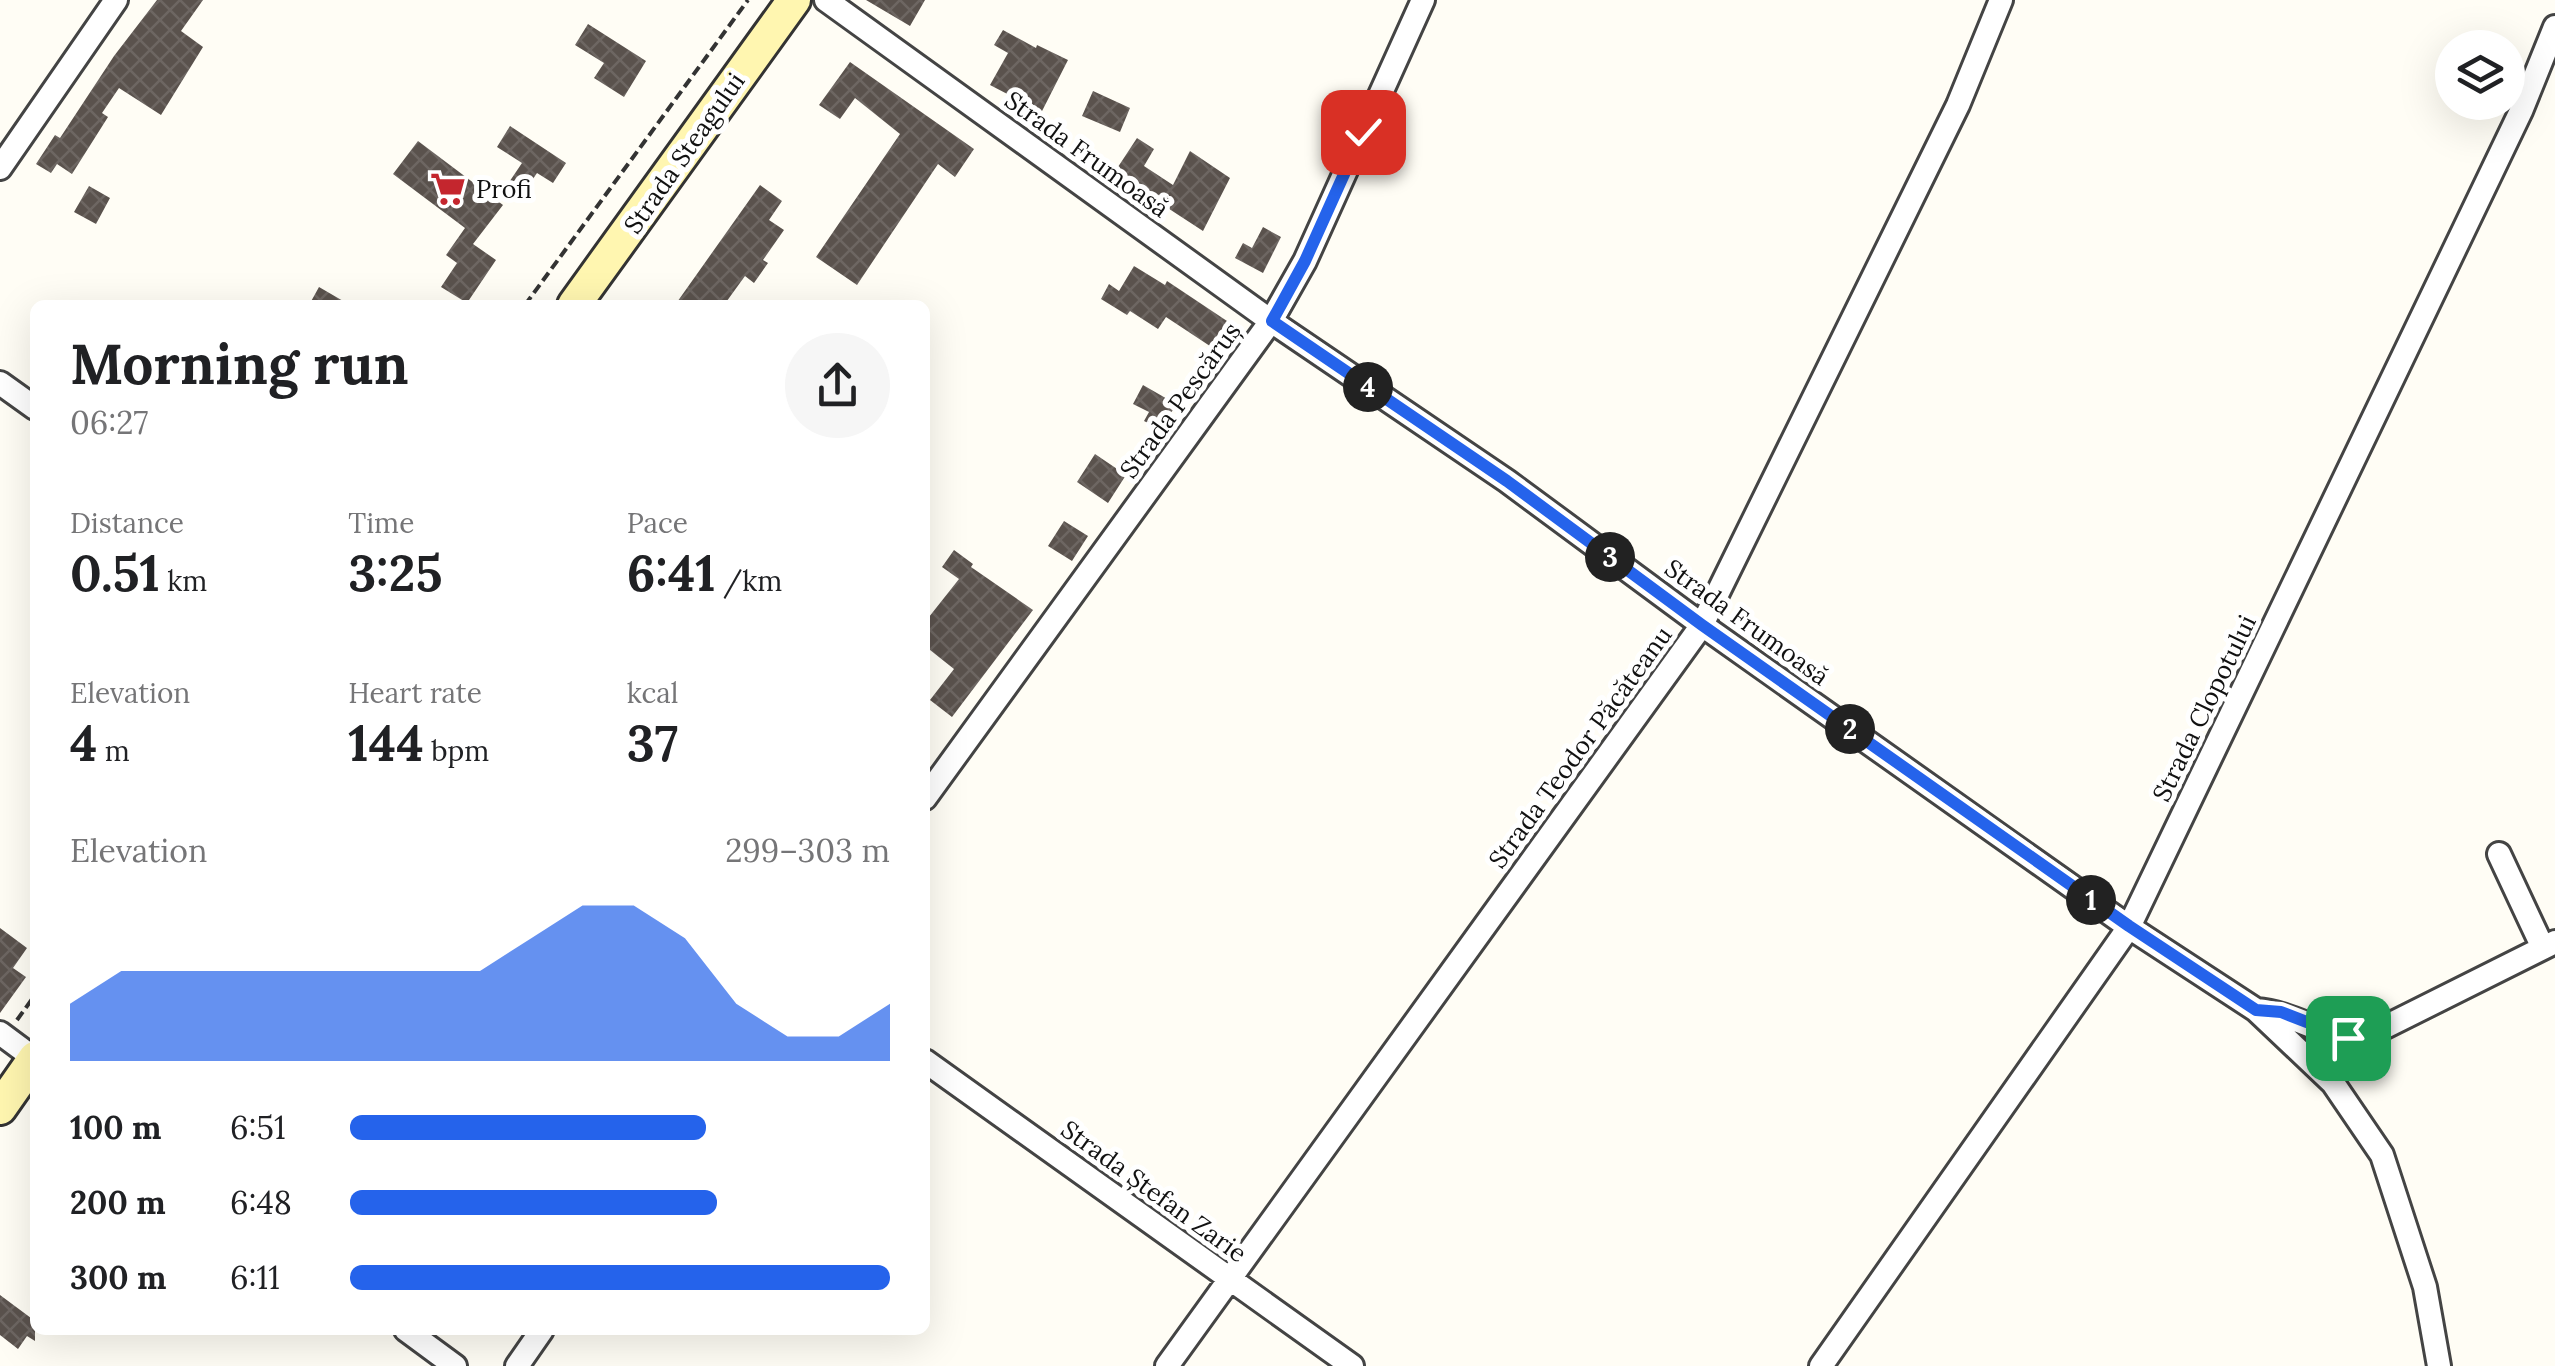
<!DOCTYPE html>
<html lang="en">
<head>
<meta charset="utf-8">
<style>
	:root { --surface:#fff; --page:#f6f6f6; --text:#202124; --muted:#757577; --accent:#2563eb }
	body { margin:0; font-family:Lora,serif; background:var(--page); color:var(--text); height:100vh; display:flex; flex-direction:column; font-size:38px; white-space:nowrap }
	* { box-sizing:border-box; margin:0 }
	p { font-size:32px; color:var(--muted) }
	.icon { flex:none; width:55px; height:55px; fill:none; stroke:currentColor; stroke-width:2; stroke-linecap:round; stroke-linejoin:round }
	.map { position:relative; flex:1; overflow:hidden }
	.panel { position:absolute; left:30px; top:300px; width:900px; height:1035px; display:flex; flex-direction:column; background:var(--surface); border-radius:15px; box-shadow:0 10px 40px #0002 }
	.panel>* { flex:none }
	.tools { position:absolute; left:2435px; top:30px; display:grid; gap:20px }
	.tools a { display:grid; place-items:center; width:90px; height:90px; border-radius:50%; background:var(--surface); box-shadow:0 10px 40px #0002; font-size:50px }
	.pin { position:absolute; display:grid; place-items:center; width:85px; height:85px; color:#fff; margin:-42px; border-radius:20px; box-shadow:0 5px 15px #0006 }
	.km { position:absolute; width:50px; height:50px; margin:-25px; border-radius:50%; background:#222; color:#fff; font-size:28px; line-height:50px; text-align:center }
	.round { display:grid; place-items:center; flex:none; width:105px; height:105px; border-radius:52px; background:var(--page) }
	.overview { display:flex; align-items:center; justify-content:space-between; height:170px; padding:0 40px }
	h1 { font-size:55px; font-weight:700; line-height:75px }
	.figures { display:grid; grid-template-columns:repeat(3,1fr); gap:15px; height:170px; padding:10px 40px }
	.figures div { display:grid; align-content:center }
	.figures b { font-size:50px; font-weight:700 }
	.figures small { font-size:28px; font-weight:400 }
	.figures p { font-size:28px }
	.chart { height:280px; padding:20px 40px }
	.chart p { display:flex; justify-content:space-between }
	.chart svg { width:100%; height:180px; margin-top:10px; fill:var(--accent); opacity:.7 }
	ul { padding:0 40px; list-style:none; font-size:32px }
	li { display:grid; grid-template-columns:160px 120px 1fr; align-items:center; height:75px }
	li i { height:25px; border-radius:12px; background:var(--accent) }
	.map>svg:first-child { display:block }
	.building { fill:url(#building-cross-hatch) }
	.lines { fill:none; stroke-linecap:round; stroke-linejoin:round }
	.street-casing { stroke:#444; stroke-width:28 }
	.secondary-casing { stroke:#333; stroke-width:38 }
	.path { stroke:#333; stroke-width:4; stroke-dasharray:10 5; stroke-linecap:butt }
	.street { stroke:#fff; stroke-width:22 }
	.secondary { stroke:#fff6b0; stroke-width:32 }
	.route-casing { stroke:#fff; stroke-width:20 }
	.route { stroke:#2563eb; stroke-width:12 }
	.labels { text-anchor:middle; stroke-width:10; stroke-linejoin:round; paint-order:stroke }
	.street-label { font-size:25px; fill:#111; stroke:#fff }
	.poi-label { font-size:25px; fill:#111; stroke:#fff; text-anchor:start }
</style>
</head>
<body>
<div class="map">
<svg width="2555" height="1366" viewBox="0 0 2555 1366">
	<defs>
		<pattern id="building-cross-hatch" width="8" height="8" patternUnits="userSpaceOnUse" patternTransform="scale(2.5)"><rect width="8" height="8" fill="#5a524d"/><path d="M0 0l8 8M0 8l8-8" fill="none" stroke="#6d6662"/></pattern>
	</defs>
	<rect width="100%" height="100%" fill="#fffdf5"/>
	<path class="building" d="M157 0H203L181 31 203 47 161 115 119 88 102 113 108 117 72 174 57 164 51 173 36 164 55 135 60 138 114 56Z
		M866 0H925L910 26Z
		M588 24 646 61 624 97 594 78 604 63 575 45Z
		M1003 30 1036 48 1037 45 1068 60 1039 117 1012 103 1015 98 990 85 1008 53 994 45Z
		M850 62 974 149 955 177 938 164 857 285 816 257 900 134 855 98 840 119 819 105Z
		M1093 91 1130 108 1120 132 1082 116Z
		M510 126 566 163 553 183 537 173 518 201 503 191 522 163 497 147Z
		M1137 138 1154 149 1144 166 1173 185 1190 151 1230 178 1203 231 1114 173Z
		M418 141 503 205 473 244 496 260 467 303 441 287 457 263 446 255 465 228 393 174Z
		M760 185 782 201 769 220 784 230 763 260 768 263 754 283 745 276 724 305H675Z
		M89 186 110 198 96 224 74 212Z
		M1263 227 1281 237 1263 273 1235 258 1243 243 1252 248Z
		M1134 266 1165 285 1167 281 1236 327 1219 352 1166 317 1158 329 1130 311 1127 315 1101 299 1109 284 1119 291Z
		M319 287 350 305H309Z
		M1143 385 1176 404 1162 430 1144 421 1149 412 1133 404Z
		M1095 454 1126 475 1108 503 1077 482Z
		M1064 521 1088 536 1072 561 1048 546Z
		M954 550 973 564 971 567 1033 610 952 717 930 700 954 669 925 646V622L959 579 942 567Z
		M0 928 27 948 13 968 26 977 0 1013Z
		M0 1295 35 1321V1341L27 1336 18 1349 0 1335Z"/>
	<g class="lines">
		<defs>
			<path id="street" d="M826 0 1271 321 1507 481 1702 625 2129 927 2256 1010 2333 1083 2382 1155 2425 1287 2439 1366
				M0 168 116 0
				M0 383 35 408
				M925 798 1271 321 1305 261 1423 0
				M2499 854 2543 948
				M2256 1010C2297 1013 2324 1039 2363 1038L2555 942
				M0 1033 35 1059
				M925 1061 1352 1366
				M406 1330 455 1366
				M517 1366 542 1330
				M1167 1366 1702 625 1958 105 2001 0
				M1821 1366 2129 927 2521 111 2555 27"/>
			<path id="secondary" d="M574 305 794 0
				M0 1108 35 1058"/>
		</defs>
		<use href="#street" class="street-casing"/>
		<use href="#secondary" class="secondary-casing"/>
		<path class="path" d="M525 305 748 0
			M17 1020 35 995"/>
		<use href="#street" class="street"/>
		<use href="#secondary" class="secondary"/>
	</g>
	<g class="lines">
		<defs>
			<path id="route" d="M1363 132 1305 261 1272 321 1507 481 1702 625 2129 926 2256 1010 2281 1012 2348 1038"/>
		</defs>
		<use href="#route" class="route-casing"/>
		<use href="#route" class="route"/>
	</g>
	<defs>
		<symbol id="supermarket-bare" viewBox="-9 -9 18 18"><path d="M-6-5.5h2.5l.6 2H6L4.5 2H-2.5L-4.4-4H-6ZM-1.5 3.2a1.3 1.3 0 1 0 .1 0ZM3 3.2a1.3 1.3 0 1 0 .1 0Z" fill="#c4262e" stroke="#fff" stroke-width="2.5" paint-order="stroke"/></symbol>
	</defs>
	<g fill-rule="evenodd">
		<use href="#supermarket-bare" x="423" y="164" width="50" height="50"/>
	</g>
	<g class="labels">
		<g class="street-label">
			<text transform="translate(684 153) rotate(-55)" y="9">Strada Steagului</text>
			<text transform="translate(1087 154) rotate(36)" y="9">Strada Frumoasă</text>
			<text transform="translate(1180 400) rotate(-54)" y="9">Strada Pescăruș</text>
			<text transform="translate(1747 622) rotate(36)" y="9">Strada Frumoasă</text>
			<text transform="translate(2204 708) rotate(-64)" y="9">Strada Clopotului</text>
			<text transform="translate(1580 747) rotate(-54)" y="9">Strada Teodor Păcăteanu</text>
			<text transform="translate(1154 1191) rotate(36)" y="9">Strada Ștefan Zarie</text>
		</g>
		<g class="poi-label">
			<text x="476" y="198">Profi</text>
		</g>
	</g>
</svg>
<div class="tools">
<a><svg class="icon" aria-label="layers" viewBox="0 0 24 24"><path d="M12 4l9 5-9 5-9-5zM3 14l9 5 9-5"/></svg></a>
</div>
<div class="pin" style="left:2348px;top:1038px;background:#1e9e55"><svg class="icon" aria-label="arrive" viewBox="0 0 24 24"><path d="M6 21V4h12l-3 4 3 4H6"/></svg></div>
<div class="pin" style="left:1363px;top:132px;background:#d93025"><svg class="icon" aria-label="check" viewBox="0 0 24 24"><path d="M5 12l5 5 9-10"/></svg></div>
<b class="km" style="left:2091px;top:900px">1</b>
<b class="km" style="left:1850px;top:729px">2</b>
<b class="km" style="left:1610px;top:557px">3</b>
<b class="km" style="left:1368px;top:387px">4</b>
<section class="panel">
<div class="overview"><div><h1>Morning run</h1><p>06:27</p></div><a class="round"><svg class="icon" aria-label="share" viewBox="0 0 24 24"><path d="M12 15V3M7 8l5-5 5 5M5 13v7h14v-7"/></svg></a></div>
<div class="figures">
<div><p>Distance</p><b>0.51<small> km</small></b></div>
<div><p>Time</p><b>3:25</b></div>
<div><p>Pace</p><b>6:41<small> /km</small></b></div>
</div>
<div class="figures">
<div><p>Elevation</p><b>4<small> m</small></b></div>
<div><p>Heart rate</p><b>144<small> bpm</small></b></div>
<div><p>kcal</p><b>37</b></div>
</div>
<div class="chart"><p><span>Elevation</span>299–303 m</p>
<svg viewBox="0 0 160 44" preserveAspectRatio="none"><path d="M0 44V30L10 22L20 22L30 22L40 22L50 22L60 22L70 22L80 22L90 14L100 6L110 6L120 14L130 30L140 38L150 38L160 30V44z"/></svg>
</div>
<ul>
<li><b>100 m</b>6:51<i style="width:66%"></i></li>
<li><b>200 m</b>6:48<i style="width:68%"></i></li>
<li><b>300 m</b>6:11<i style="width:100%"></i></li>
</ul>
</section>
</div>
</body>
</html>
